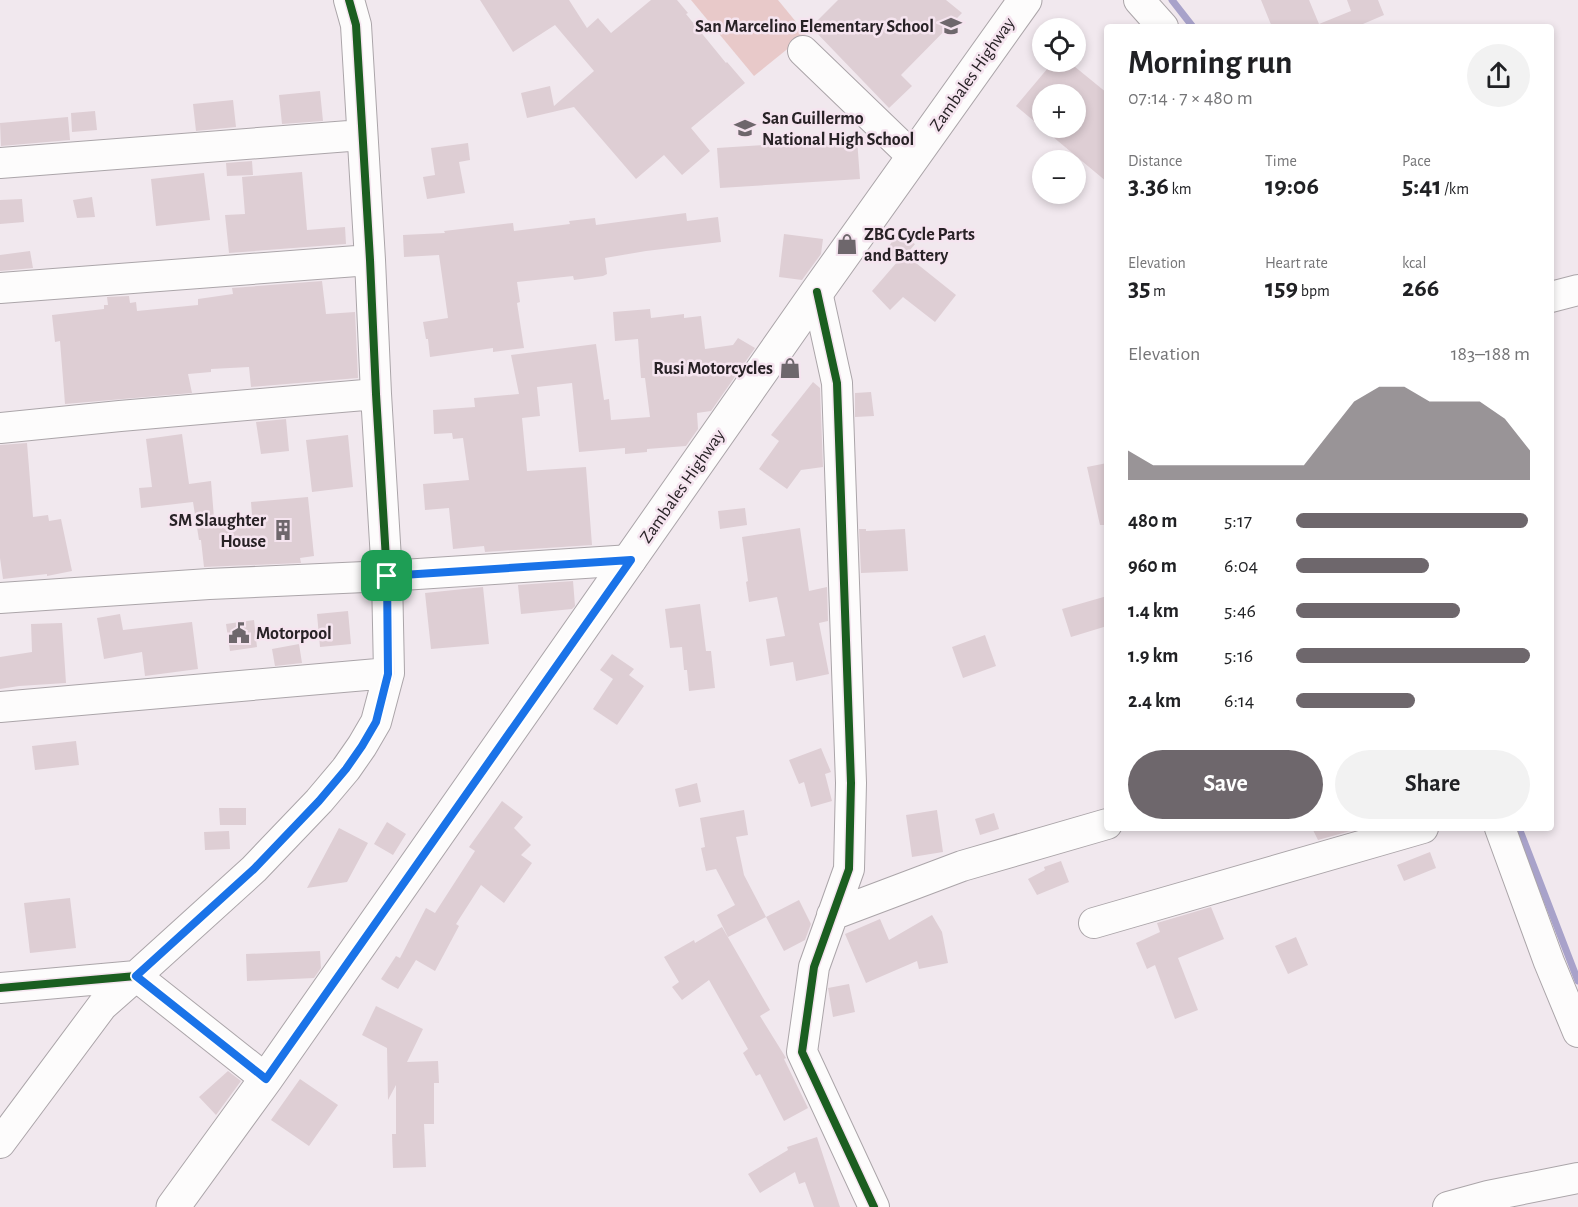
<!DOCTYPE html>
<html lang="en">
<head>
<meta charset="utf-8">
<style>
	:root { --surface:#fff; --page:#f2f2f2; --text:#202124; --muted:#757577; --accent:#6e676c }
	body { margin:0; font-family:"Alegreya Sans",sans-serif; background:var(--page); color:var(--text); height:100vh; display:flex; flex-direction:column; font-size:22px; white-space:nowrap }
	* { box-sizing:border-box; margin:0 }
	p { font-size:20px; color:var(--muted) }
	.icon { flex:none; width:33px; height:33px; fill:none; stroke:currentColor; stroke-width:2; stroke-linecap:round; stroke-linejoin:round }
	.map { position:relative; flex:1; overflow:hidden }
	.drawer { position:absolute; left:1104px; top:24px; width:450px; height:807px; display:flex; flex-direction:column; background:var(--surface); border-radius:6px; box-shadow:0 3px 9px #0003 }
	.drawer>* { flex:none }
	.tools { position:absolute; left:1032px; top:18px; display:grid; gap:12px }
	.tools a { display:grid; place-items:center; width:54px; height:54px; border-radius:50%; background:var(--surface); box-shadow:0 3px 9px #0003; font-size:30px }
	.pin { position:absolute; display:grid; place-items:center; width:51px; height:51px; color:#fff; margin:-26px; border-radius:12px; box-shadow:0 3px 9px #0006 }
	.round { display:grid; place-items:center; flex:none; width:63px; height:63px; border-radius:32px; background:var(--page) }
	.overview { display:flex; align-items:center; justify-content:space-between; height:102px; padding:0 24px }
	h1 { font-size:33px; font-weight:700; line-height:45px }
	.stats { display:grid; grid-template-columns:repeat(3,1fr); gap:9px; height:102px; padding:6px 24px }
	.stats div { display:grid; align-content:center }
	.stats b { font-size:26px; font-weight:700 }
	.stats small { font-size:16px; font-weight:400 }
	.stats p { font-size:16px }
	.chart { height:168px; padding:12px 24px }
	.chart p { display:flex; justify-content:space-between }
	.chart svg { width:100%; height:108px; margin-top:6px; fill:var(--accent); opacity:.7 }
	.primary-button { display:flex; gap:12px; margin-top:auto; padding:12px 24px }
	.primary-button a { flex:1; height:69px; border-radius:36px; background:var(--accent); color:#fff; font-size:24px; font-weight:700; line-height:69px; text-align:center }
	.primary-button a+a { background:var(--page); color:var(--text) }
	ul { padding:0 24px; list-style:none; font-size:20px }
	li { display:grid; grid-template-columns:96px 72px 1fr; align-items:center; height:45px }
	li i { height:15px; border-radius:8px; background:var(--accent) }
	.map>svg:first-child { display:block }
	.green { fill:#e8c9c9 }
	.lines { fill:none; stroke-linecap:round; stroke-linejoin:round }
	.stream { stroke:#a8a2ca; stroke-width:7 }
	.building { fill:#deced4; fill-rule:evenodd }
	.minor-casing { stroke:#aba5a9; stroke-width:32 }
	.major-casing { stroke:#aba5a9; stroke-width:35 }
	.minor { stroke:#fdfcfc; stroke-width:30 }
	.major { stroke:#fdfcfc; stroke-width:33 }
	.cycleway-casing { stroke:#f5e4ef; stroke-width:11 }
	.cycleway { stroke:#1b5e20; stroke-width:8 }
	.route-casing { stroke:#fff; stroke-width:12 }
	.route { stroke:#1a73e8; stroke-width:8 }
	.labels { text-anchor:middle; stroke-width:5; stroke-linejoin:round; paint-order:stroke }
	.poi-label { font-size:18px; font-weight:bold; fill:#282226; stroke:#f5e4ef; text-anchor:end }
	.street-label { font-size:18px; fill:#282226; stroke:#f5e4ef }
</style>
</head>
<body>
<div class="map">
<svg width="1578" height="1207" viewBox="0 0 1578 1207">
	<rect width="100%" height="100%" fill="#f1e8ee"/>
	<path class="green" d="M691 0H778L806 34 754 76Z"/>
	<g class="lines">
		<path class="stream" d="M1172 0 1193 27
			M1519 828 1578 981"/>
	</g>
	<path class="building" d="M480 0H569L587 28 598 18 611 33 651 0H677L688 13 686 14 726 63 727 62 745 83 691 128 710 151 682 175 664 155 636 179 574 107 527 118 521 93 550 86 554 106 594 71 555 25 513 52Z
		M838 0H946L962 13 901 75 912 86 889 108 811 27Z
		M1261 0H1309L1319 24 1351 11 1347 0H1378L1384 15 1356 27H1272Z
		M1053 62H1069L1107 93V182L1016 106ZM1042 94H1076V128H1042Z
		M320 91 323 121 282 124 279 95Z
		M233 100 236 127 196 131 193 104Z
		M95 111 97 130 72 132 71 113Z
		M68 117 70 140 1 146 0 123Z
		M857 139 860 179 720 188 717 148Z
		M468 143 470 160 459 162 465 193 427 199 423 177 435 175 431 148Z
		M252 161 253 175 227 176 226 163Z
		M302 172 307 230 345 227 346 244 229 253 225 215 245 214 242 177Z
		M204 173 210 220 156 226 151 179Z
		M92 197 95 217 77 218 73 200Z
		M22 199 24 222 0 224V200Z
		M686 213 687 221 718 217 721 242 646 251 605 258 607 274 603 276 574 280 573 276 517 282 520 302 517 303 524 348 493 352V348L430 357 428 339H426L423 322 448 318 439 255 404 257 403 235 445 233 444 231 513 223 514 231 570 224 569 221 595 218 596 225Z
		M784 234 823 239 821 254 802 280 779 277Z
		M896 234 915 244 906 255 956 295 935 322 903 297 890 310 872 291 898 261 885 254Z
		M30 251 33 268 0 271V255Z
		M322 281 326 314 355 312 358 378 251 387 249 367 211 369V372L188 374 192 393 65 404 60 341 55 342 52 315 104 309V305H108L107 297 129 296 130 303 136 302 137 311 198 305V299L233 294 232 288Z
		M650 309 651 318 684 314V318L701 316 705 349 733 345 738 338 755 348 711 411 697 413 698 429 686 446 647 449V452L625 454V448L579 452 572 383 537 387 540 416 522 418 527 471 586 467 592 545 485 552 484 546 453 549 449 508 425 510 423 484 469 480 463 438 453 439 452 433 434 434 433 410 475 407 474 398 519 394 511 355 596 344 604 400 609 399 611 420 650 417 645 378H641L638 339 615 341 613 312Z
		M813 382 820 388 823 467 801 470 787 489 759 469 779 441 771 435Z
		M871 392 874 416 855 417V393Z
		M286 419 289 451 261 454 256 422Z
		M182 434 189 484 211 481 214 518 252 515 251 502 308 497 314 556 300 558 301 563 204 567 201 540H199L193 502 141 508 139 488 152 487 146 439Z
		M348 435 353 487 312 492 306 440Z
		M27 443 33 517 48 515 49 521 61 519 72 571 47 576V574L3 579 0 558V445Z
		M1107 463V525H1100L1087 467Z
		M745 508 747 525 720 529 718 511Z
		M800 528 809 591 827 587 828 621 819 623 829 674 796 681 793 662 770 666 766 639 785 636 777 597 749 602 746 582 748 581 742 537Z
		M859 529H866V531L905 529 908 571 861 573Z
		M573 581 575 606 572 609 521 614 518 585Z
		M483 587 489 644 431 649 425 593Z
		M1107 596V626L1071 637 1062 609Z
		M700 604 706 651H711L715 688 689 691 687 670H684L682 647 670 648 665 609Z
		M348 611 351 644 320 647 317 614Z
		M120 614 123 630 192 622 198 669 145 676 142 652 104 659 97 618Z
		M254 620 257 647 230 651 226 624Z
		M62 623 66 683 19 686 0 689V657L32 652 31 624Z
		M985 635 996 666 963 678 952 647Z
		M299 644 302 663 275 666 272 649Z
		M612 654 634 669 629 675 644 686 617 725 593 709 613 679 600 670Z
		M76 741 79 765 35 770 32 746Z
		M821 748 831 772 825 774 832 801 811 807 804 782 799 784 789 760Z
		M697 783 701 802 679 807 675 789Z
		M502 801 523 817 514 828 531 845 521 855 532 863 504 903 481 885 456 924 459 926 435 971 416 960 398 989 387 983 381 979 396 956 400 958 426 908 435 913 475 851 469 847Z
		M219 808H246V825H220Z
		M744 810 748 835 736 837 744 875 766 917 728 937 717 915 735 905 716 869 706 871 701 848 705 847 700 818Z
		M937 810 943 852 912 857 906 815Z
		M994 813 999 829 980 835 975 819Z
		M387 822 406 834 393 855 374 844Z
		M339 828 368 843 347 882 307 888Z
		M1312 828H1361L1318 840Z
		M229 831 230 849 205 850 204 832Z
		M1430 852 1436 868 1404 881 1397 865Z
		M1061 861 1069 882 1037 895 1028 879 1045 870 1044 867Z
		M70 898 76 948 30 953 24 903Z
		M799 900 811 924 805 940 784 951 766 917Z
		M1211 907 1224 939 1178 958 1198 1010 1175 1019 1155 965 1147 969 1136 943 1160 932 1157 923Z
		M932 915 942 932 948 963 919 969 917 961 866 983 845 934 880 919 889 940Z
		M722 927 770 1010 760 1016 786 1058 784 1059 808 1108 784 1121 760 1074 756 1076 743 1053 748 1049 709 980 682 1000 672 987 679 982 664 957 694 940 695 943Z
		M1296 937 1308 965 1288 974 1275 946Z
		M320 951 321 968 314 978 247 981 246 954Z
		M849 984 855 1012 833 1017 828 988Z
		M376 1006 423 1029 407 1062 438 1061 439 1083H434V1124H424L426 1167 393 1168 392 1134H396V1085L388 1100 387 1048 362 1035Z
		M228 1071 241 1081 216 1115 199 1097Z
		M300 1079 338 1105 309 1146 271 1120Z
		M817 1137 840 1207H814L805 1182 799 1184 795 1172 760 1193 748 1174 788 1150 787 1147Z"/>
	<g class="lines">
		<defs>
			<path id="minor" d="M1139 0 1163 27
				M803 51 913 157
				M0 163 362 135
				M0 288 370 260
				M817 292 837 383 851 783 849 869 814 967 802 1052 874 1207
				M1551 297 1578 290
				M0 428 120 416 376 394
				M0 598 209 584 387 576 631 560
				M0 707 389 673
				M1500 828 1549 962 1578 1032
				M832 915 962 866 1107 824
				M1094 923 1423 828
				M0 988 136 976 254 869 319 801 346 769 362 746 376 722 389 673 387 576 376 394 370 260 356 25 349 0
				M0 1143 102 1006 136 976 266 1079
				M1448 1207 1488 1196 1578 1178"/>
			<path id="major" d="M173 1207 266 1079 817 292 1025 0"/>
		</defs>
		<use href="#minor" class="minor-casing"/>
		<use href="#major" class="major-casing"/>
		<use href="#minor" class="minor"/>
		<use href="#major" class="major"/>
		<defs>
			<path id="cycleway" d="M817 292 837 383 851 783 849 869 814 967 802 1052 874 1207
				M0 988 136 976 254 869 319 801 346 769 362 746 376 722 389 673 387 576 376 394 370 260 356 25 349 0"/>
		</defs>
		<use href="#cycleway" class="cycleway-casing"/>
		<use href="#cycleway" class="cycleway"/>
	</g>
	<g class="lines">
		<defs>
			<path id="route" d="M631 560 266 1079 136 976 254 869 319 801 346 769 362 746 376 722 388 674 387 576Z"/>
		</defs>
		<use href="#route" class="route-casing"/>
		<use href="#route" class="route"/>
	</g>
	<defs>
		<symbol id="school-bare" viewBox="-9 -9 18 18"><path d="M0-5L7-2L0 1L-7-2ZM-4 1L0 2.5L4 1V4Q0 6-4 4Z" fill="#6e676c" stroke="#f5e4ef" stroke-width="2.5" paint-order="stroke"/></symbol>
		<symbol id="shop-bare" viewBox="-9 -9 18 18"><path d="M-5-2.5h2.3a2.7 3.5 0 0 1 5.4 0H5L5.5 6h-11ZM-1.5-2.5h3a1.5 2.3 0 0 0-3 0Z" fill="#6e676c" stroke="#f5e4ef" stroke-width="2.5" paint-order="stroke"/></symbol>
		<symbol id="building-bare" viewBox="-9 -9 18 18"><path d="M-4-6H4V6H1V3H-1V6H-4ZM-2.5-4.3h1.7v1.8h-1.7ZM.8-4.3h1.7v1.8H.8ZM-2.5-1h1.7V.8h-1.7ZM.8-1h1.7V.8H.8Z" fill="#6e676c" stroke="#f5e4ef" stroke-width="2.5" paint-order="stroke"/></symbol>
		<symbol id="civic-bare" viewBox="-9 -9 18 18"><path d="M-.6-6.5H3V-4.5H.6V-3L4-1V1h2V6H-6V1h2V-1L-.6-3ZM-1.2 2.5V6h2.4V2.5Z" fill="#6e676c" stroke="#f5e4ef" stroke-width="2.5" paint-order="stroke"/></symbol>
	</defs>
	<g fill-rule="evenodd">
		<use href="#school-bare" x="936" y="11" width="30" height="30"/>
		<use href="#school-bare" x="730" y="113" width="30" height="30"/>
		<use href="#shop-bare" x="832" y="229" width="30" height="30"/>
		<use href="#shop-bare" x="775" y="353" width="30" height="30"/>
		<use href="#building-bare" x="268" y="515" width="30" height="30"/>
		<use href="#civic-bare" x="224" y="618" width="30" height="30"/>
	</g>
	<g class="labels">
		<g class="poi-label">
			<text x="934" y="32">San Marcelino Elementary School</text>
			<text x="762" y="124" text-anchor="start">San Guillermo<tspan x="762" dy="21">National High School</tspan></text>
			<text x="864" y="240" text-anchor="start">ZBG Cycle Parts<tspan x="864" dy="21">and Battery</tspan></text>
			<text x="773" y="374">Rusi Motorcycles</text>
			<text x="266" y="526">SM Slaughter<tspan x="266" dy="21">House</tspan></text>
			<text x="256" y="639" text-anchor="start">Motorpool</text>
		</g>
		<g class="street-label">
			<text transform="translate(972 74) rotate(-55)" y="6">Zambales Highway</text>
			<text transform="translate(682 486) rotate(-55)" y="6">Zambales Highway</text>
		</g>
	</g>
</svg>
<div class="tools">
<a><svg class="icon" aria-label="locate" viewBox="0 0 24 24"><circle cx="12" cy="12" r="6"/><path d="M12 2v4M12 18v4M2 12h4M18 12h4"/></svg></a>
<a>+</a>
<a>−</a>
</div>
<div class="pin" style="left:387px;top:576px;background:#1e9e55"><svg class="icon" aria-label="arrive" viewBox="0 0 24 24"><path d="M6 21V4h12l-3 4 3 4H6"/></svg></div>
<section class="drawer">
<div class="overview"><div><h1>Morning run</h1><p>07:14 · 7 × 480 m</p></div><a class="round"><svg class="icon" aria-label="share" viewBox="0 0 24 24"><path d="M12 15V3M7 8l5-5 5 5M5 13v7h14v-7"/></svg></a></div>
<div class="stats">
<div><p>Distance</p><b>3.36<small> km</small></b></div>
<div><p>Time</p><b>19:06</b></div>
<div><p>Pace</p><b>5:41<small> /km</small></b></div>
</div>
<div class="stats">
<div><p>Elevation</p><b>35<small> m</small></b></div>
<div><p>Heart rate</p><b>159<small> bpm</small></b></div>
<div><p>kcal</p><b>266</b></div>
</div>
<div class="chart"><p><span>Elevation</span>183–188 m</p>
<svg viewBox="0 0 160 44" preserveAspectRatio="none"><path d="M0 44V32L10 38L20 38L30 38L40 38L50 38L60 38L70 38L80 25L90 12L100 6L110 6L120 12L130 12L140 12L150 19L160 32V44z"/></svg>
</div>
<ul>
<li><b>480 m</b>5:17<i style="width:99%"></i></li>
<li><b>960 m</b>6:04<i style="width:57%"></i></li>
<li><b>1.4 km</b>5:46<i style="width:70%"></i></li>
<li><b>1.9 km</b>5:16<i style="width:100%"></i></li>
<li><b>2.4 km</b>6:14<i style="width:51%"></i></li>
</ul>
<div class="primary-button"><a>Save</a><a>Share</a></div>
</section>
</div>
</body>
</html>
